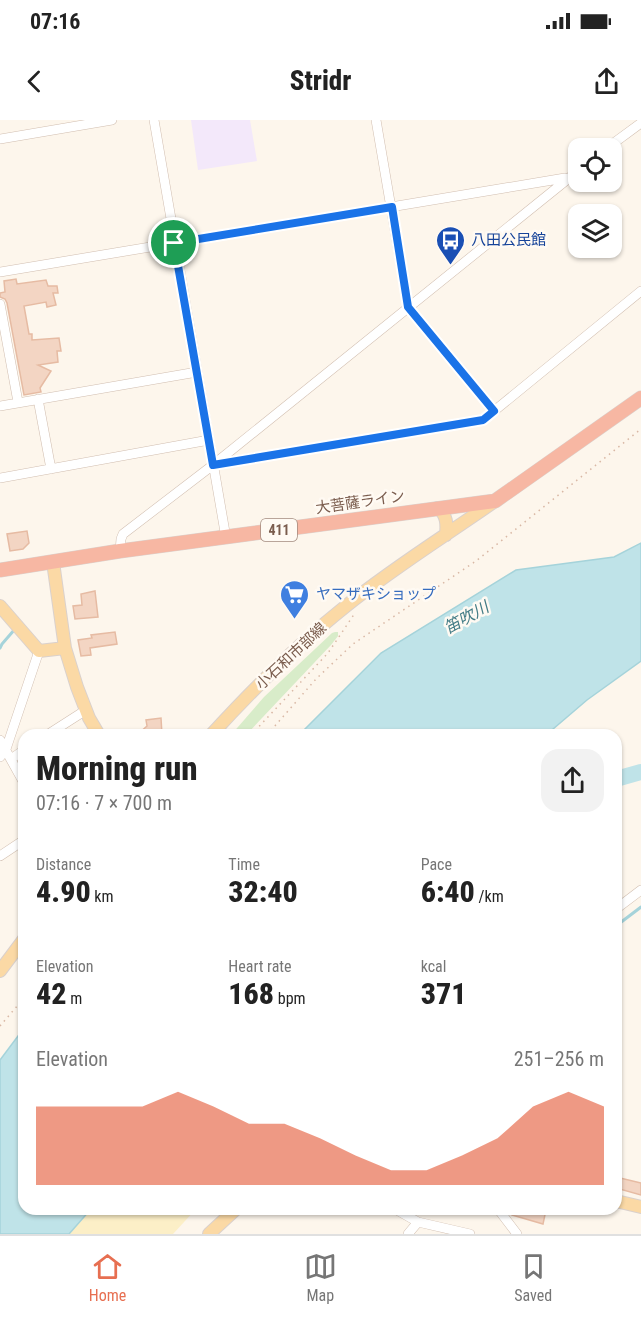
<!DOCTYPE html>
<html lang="en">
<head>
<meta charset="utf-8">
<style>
	:root { --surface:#fff; --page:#f2f2f2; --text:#222; --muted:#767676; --line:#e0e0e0; --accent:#e76f51 }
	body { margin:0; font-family:"Roboto Condensed","Noto Sans JP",sans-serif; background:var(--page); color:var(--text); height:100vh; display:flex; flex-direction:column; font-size:22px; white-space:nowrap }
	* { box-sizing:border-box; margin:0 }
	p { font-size:20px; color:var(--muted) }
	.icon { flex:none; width:33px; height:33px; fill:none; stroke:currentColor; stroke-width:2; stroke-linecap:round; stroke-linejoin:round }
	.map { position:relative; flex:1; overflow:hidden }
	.side { position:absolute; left:18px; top:609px; width:604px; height:486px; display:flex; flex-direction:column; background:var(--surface); border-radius:18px; box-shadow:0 2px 4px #0004 }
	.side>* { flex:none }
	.fabs { position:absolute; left:568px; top:18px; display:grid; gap:12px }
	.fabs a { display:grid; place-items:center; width:54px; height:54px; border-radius:12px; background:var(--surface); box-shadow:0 2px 4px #0004; font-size:30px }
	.pin { position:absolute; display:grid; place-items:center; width:51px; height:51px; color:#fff; margin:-26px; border:3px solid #fff; border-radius:50%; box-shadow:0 2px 6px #0007 }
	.round { display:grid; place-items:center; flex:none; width:63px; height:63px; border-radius:18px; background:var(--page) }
	.headline { display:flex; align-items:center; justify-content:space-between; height:102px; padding:0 18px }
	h1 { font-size:33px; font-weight:800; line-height:45px }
	.stats { display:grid; grid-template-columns:repeat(3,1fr); gap:9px; height:102px; padding:6px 18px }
	.stats div { display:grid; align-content:center }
	.stats b { font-size:30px; font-weight:800 }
	.stats small { font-size:16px; font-weight:400 }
	.stats p { font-size:16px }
	.chart { height:168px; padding:12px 18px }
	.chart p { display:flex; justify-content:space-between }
	.chart svg { width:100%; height:108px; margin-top:6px; fill:var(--accent); opacity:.7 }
	.status { display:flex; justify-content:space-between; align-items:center; height:42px; padding:0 30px; background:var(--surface); direction:ltr }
	.status svg { height:16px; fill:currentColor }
	header { display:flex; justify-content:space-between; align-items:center; height:78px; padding:0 18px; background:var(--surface); font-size:27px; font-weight:800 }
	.dock { display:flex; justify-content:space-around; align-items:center; height:84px; border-top:2px solid var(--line); background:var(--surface); font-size:16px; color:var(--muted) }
	.dock a { display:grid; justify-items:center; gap:3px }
	.dock .active { color:var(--accent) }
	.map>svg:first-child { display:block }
	.education { fill:#f3e8fa }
	.green { fill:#d8ecc9 }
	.sand { fill:#fcefc7 }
	.water { fill:#bfe3e8; stroke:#a5d3da; stroke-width:1.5 }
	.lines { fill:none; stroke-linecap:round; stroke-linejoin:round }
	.stream { stroke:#a5d3da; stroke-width:3 }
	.river { stroke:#bfe3e8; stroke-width:16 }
	.building { fill:#f3d5c3; stroke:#e6bba3; stroke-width:1.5 }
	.minor-casing { stroke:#d1beb0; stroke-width:10 }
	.major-casing { stroke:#dad1cd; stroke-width:14 }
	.highway-casing { stroke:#dad1cd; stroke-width:15 }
	.path { stroke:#d9b8a5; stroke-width:1.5; stroke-dasharray:1.5 4.5; stroke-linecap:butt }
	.minor { stroke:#fff; stroke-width:9 }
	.major { stroke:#fbd9a5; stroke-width:12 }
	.highway { stroke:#f7b7a3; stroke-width:14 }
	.route-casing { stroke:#fff; stroke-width:12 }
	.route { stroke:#1a73e8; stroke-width:8 }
	.labels { text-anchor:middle; stroke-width:5; stroke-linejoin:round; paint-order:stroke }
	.shield { fill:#fffaf3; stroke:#a28b7f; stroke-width:1.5 }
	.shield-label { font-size:14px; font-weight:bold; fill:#7a5c4d }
	.transit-label { font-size:15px; fill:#164399; stroke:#fffaf3; text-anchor:start }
	.street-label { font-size:15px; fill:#7a5c4d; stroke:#fffaf3 }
	.shop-label { font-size:15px; fill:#366cbe; stroke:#fffaf3; text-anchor:start }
	.water-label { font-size:16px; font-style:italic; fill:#437c86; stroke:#fffaf3 }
</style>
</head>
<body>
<div class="status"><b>07:16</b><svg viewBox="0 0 49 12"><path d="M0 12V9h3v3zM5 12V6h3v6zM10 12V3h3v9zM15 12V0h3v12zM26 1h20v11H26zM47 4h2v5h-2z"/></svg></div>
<header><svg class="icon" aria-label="back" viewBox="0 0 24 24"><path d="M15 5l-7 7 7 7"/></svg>Stridr<svg class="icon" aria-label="share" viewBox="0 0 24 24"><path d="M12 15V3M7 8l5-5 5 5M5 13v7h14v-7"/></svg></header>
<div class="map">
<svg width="641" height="1114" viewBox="0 0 641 1114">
	<rect width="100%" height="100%" fill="#fdf6ec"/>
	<path class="education" d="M191 0H250L257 41 198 50Z"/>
	<path class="green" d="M335 512H338V516L331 525 246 615H231L264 577 332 513Z"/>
	<path class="sand" d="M24 1089H196L173 1114H0Z"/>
	<path class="water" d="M641 423V541L587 580 546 615H299L381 533 516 450 614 437Z
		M24 908V1089H91L69 1114H0V940Z"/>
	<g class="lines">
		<path class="stream" d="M0 528 2 524 15 509
			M616 806 641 787"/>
		<path class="river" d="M616 659 641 652"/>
	</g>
	<path class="building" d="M16 159 17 164 46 160 48 166H57L58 173H53L56 185 47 187 46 182 24 186 29 214H32V220L59 218 61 231H57L58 242 38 245 51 251 40 268 41 272 24 275 7 183 5 179 0 177V173L5 172 4 161Z
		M27 411 29 423 23 429 10 431 7 414Z
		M95 471 98 497 75 499 73 486 82 485 81 474Z
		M115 512 117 524 90 528 91 535 81 536 78 520 92 518 91 515Z
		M161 598 162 615H137L147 606 146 600Z
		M616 1057 641 1063V1075L616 1068Z
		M514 1089H542L546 1090 543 1104 512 1095Z"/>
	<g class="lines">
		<defs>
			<path id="minor" d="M154 0 226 418
				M376 0 408 187 494 291
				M0 19 112 0
				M607 28 641 3
				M0 152 565 58
				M0 184 18 282
				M38 279 51 349
				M0 286 197 252
				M216 344 483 300 641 171
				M0 358 209 320
				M120 431 121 419 123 414 213 345 579 50
				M47 615 86 590
				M0 620 24 663
				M0 637 6 629 39 531
				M11 639 24 630
				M0 736 24 720
				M616 789 641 770
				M395 1089 418 1102 470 1114
				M498 1089 517 1114
				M408 1114 418 1102"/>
			<path id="major" d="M438 388C447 395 447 404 446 415
				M53 442 65 528 77 567 89 598 99 615
				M0 486 39 531 65 528
				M211 615C253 569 297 525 346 486 393 448 445 416 495 381
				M0 851 24 819
				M616 1081 641 1087
				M209 1114 236 1089"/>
			<path id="highway" d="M0 450 120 431 495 381 641 278"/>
		</defs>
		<use href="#minor" class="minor-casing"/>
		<use href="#major" class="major-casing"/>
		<use href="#highway" class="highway-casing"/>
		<path class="path" d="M251 615 328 533 355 493
			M267 615 316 559 353 524 476 441 641 309
			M0 906 24 878"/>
		<use href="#minor" class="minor"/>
		<use href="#major" class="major"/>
		<use href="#highway" class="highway"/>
	</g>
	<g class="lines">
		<defs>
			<path id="route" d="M392 87 408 187 494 291 483 300 213 345 174 123Z"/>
		</defs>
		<use href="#route" class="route-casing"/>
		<use href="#route" class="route"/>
	</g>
	<defs>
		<symbol id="bus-pin" viewBox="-11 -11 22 30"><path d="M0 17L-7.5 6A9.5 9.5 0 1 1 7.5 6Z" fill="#1a4fb4" stroke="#fffaf3"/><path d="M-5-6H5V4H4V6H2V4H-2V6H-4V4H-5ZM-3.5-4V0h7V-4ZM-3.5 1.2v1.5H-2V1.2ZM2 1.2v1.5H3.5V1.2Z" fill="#fff"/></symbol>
		<symbol id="supermarket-pin" viewBox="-11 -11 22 30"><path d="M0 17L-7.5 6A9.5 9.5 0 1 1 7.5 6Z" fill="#3f7fe0" stroke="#fffaf3"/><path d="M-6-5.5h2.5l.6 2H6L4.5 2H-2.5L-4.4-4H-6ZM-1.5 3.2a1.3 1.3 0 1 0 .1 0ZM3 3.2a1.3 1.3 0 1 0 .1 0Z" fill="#fff"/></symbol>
	</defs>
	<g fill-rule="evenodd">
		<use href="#bus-pin" x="434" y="104" width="33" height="45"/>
		<use href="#supermarket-pin" x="278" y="458" width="33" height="45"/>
	</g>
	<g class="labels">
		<rect class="shield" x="261" y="399" width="36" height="22" rx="4.5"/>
		<g class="shield-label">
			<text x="279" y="415">411</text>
		</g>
		<g class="transit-label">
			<text x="471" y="125">八田公民館</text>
		</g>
		<g class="street-label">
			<text transform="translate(360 382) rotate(-8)" y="5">大菩薩ライン</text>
			<text transform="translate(291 536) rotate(-43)" y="5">小石和市部線</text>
		</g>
		<g class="shop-label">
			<text x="316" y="479">ヤマザキショップ</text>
		</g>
		<g class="water-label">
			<text transform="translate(466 497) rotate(-29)" y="6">笛吹川</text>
		</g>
	</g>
</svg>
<div class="fabs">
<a><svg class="icon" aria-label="locate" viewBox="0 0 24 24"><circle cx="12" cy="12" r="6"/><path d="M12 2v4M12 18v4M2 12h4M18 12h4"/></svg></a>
<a><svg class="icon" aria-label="layers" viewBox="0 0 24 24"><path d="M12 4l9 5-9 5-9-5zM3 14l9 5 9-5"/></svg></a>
</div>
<div class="pin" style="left:174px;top:123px;background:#1e9e55"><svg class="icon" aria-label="arrive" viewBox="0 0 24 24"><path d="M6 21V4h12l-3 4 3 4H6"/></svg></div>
<section class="side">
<div class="headline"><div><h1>Morning run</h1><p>07:16 · 7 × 700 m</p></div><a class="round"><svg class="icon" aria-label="share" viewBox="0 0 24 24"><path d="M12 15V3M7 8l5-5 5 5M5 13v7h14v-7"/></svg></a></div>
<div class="stats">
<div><p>Distance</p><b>4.90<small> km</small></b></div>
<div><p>Time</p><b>32:40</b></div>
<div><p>Pace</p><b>6:40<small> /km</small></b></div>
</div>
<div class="stats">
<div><p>Elevation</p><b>42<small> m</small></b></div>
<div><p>Heart rate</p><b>168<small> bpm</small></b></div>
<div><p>kcal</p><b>371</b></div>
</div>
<div class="chart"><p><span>Elevation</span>251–256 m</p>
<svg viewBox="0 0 160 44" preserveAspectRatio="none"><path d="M0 44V12L10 12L20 12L30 12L40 6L50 12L60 19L70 19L80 25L90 32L100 38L110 38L120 32L130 25L140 12L150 6L160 12V44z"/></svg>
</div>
</section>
</div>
<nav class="dock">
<a class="active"><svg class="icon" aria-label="home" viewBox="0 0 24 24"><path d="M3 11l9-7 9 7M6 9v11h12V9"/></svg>Home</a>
<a><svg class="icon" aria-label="map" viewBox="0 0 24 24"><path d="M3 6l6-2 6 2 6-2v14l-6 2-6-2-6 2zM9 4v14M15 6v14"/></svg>Map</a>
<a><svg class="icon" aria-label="saved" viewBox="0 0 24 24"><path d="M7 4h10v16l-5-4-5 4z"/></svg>Saved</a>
</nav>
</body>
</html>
